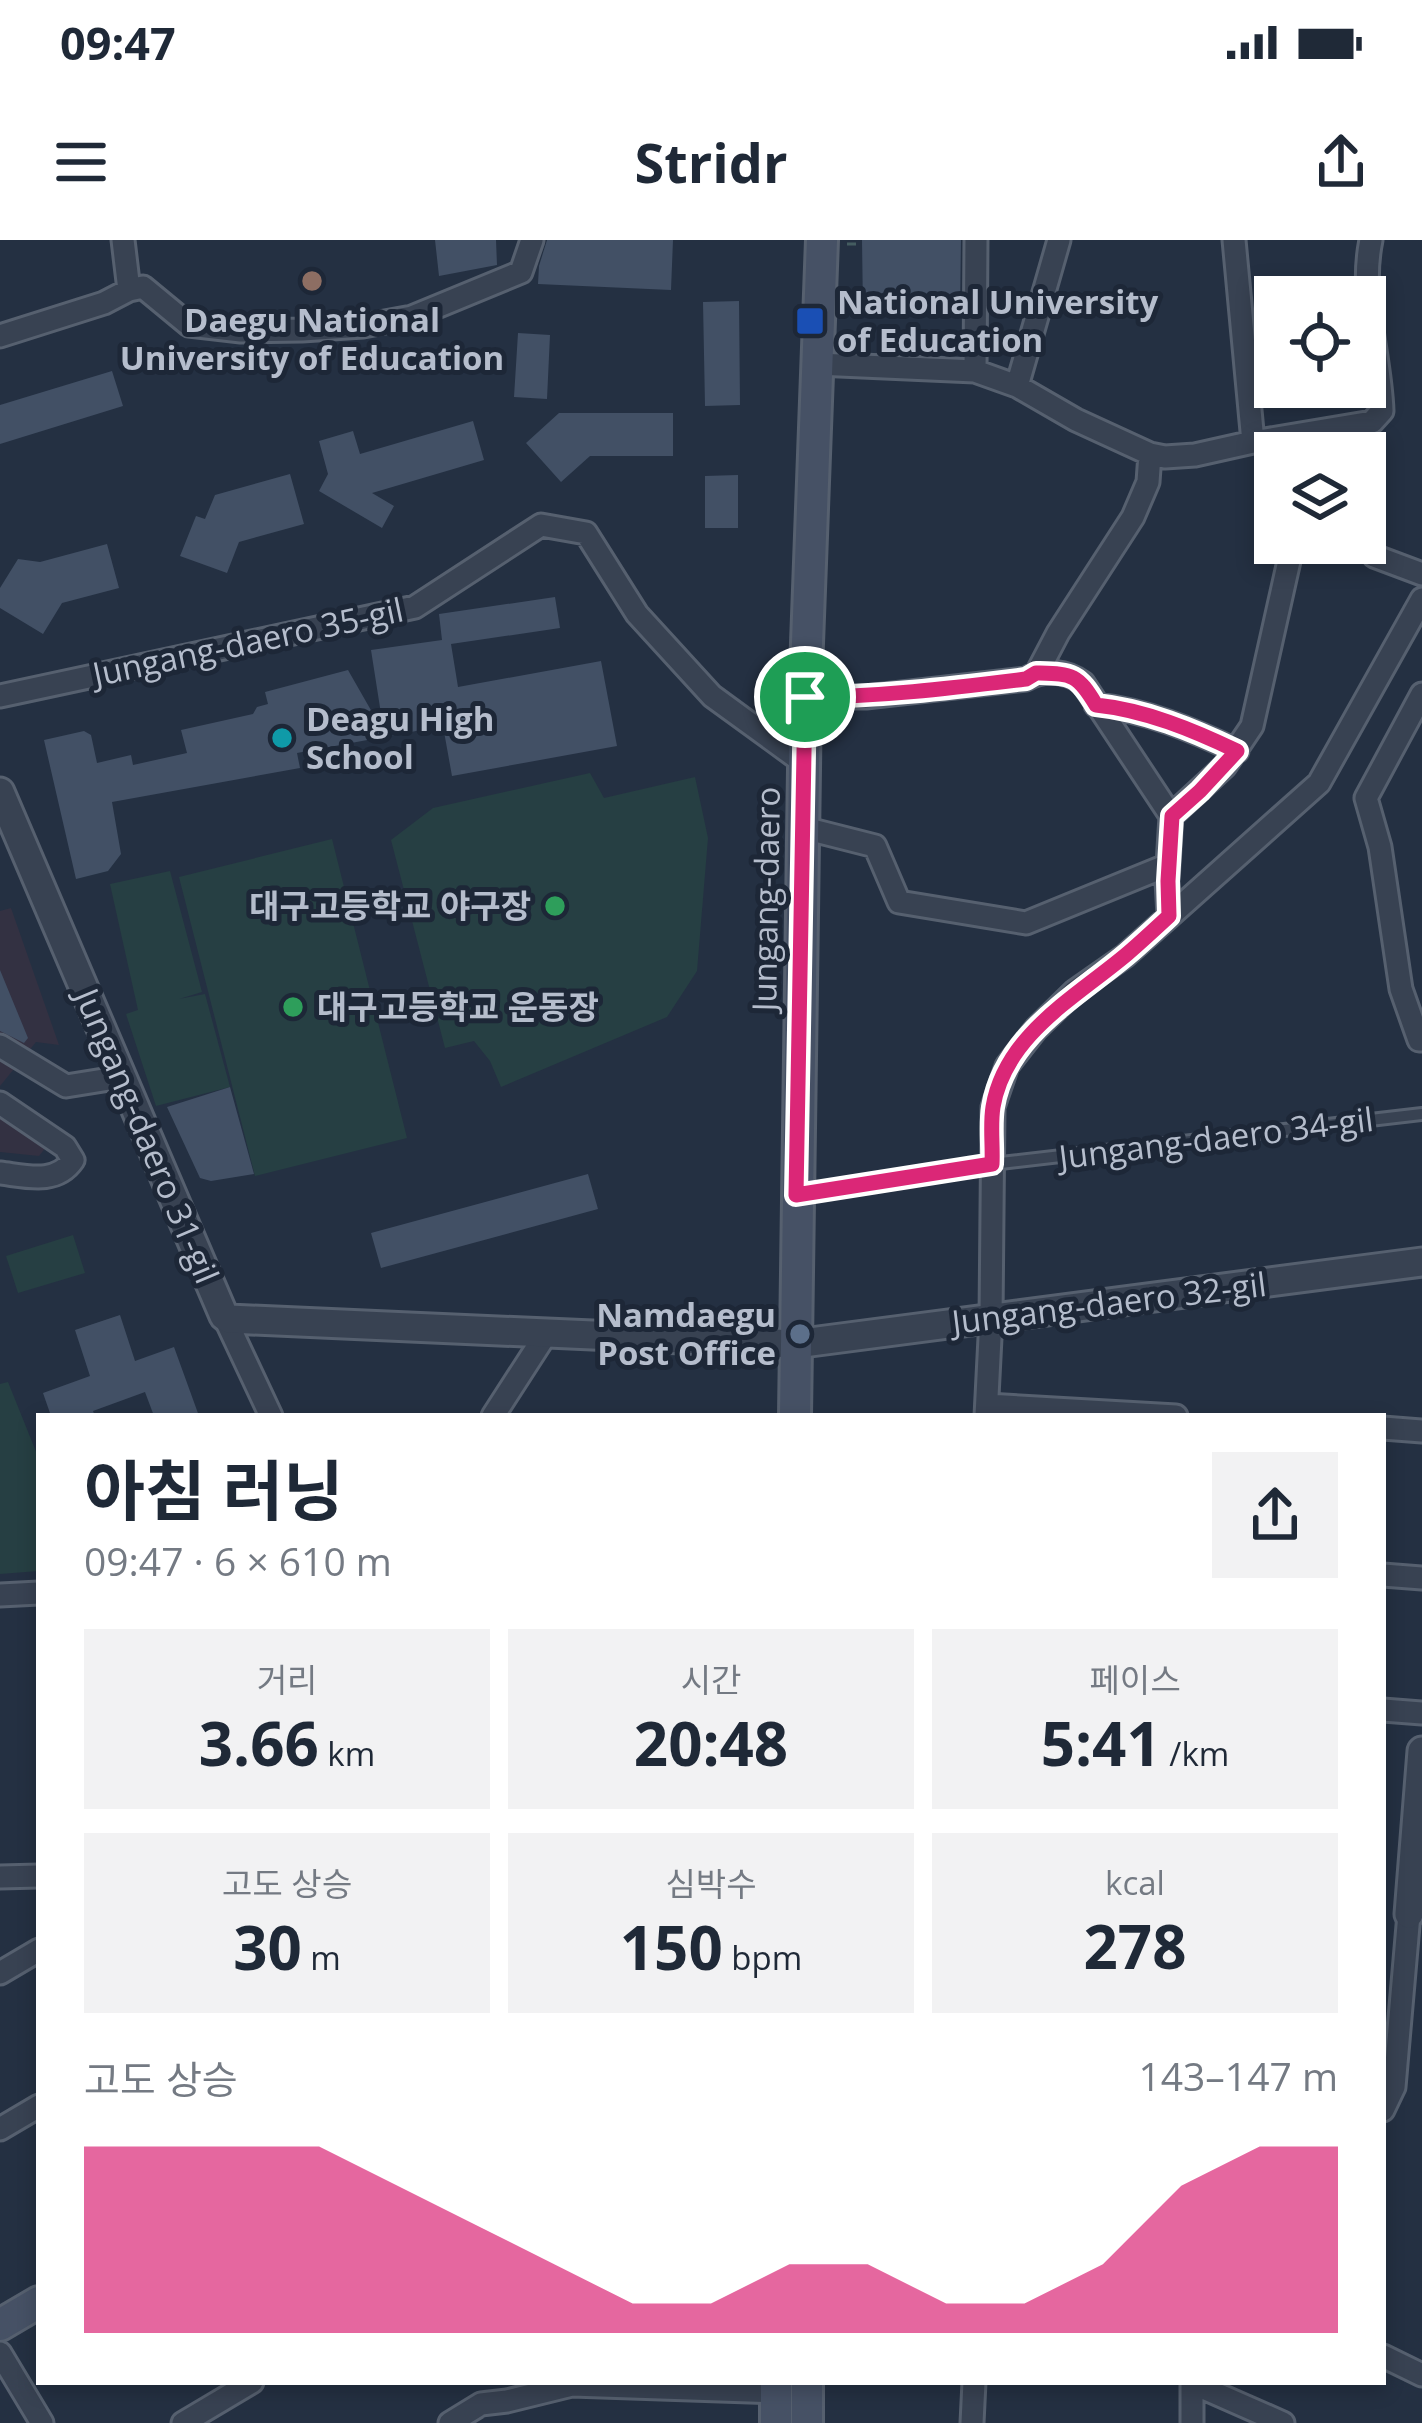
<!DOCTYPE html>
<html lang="ko">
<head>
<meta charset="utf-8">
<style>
	:root { --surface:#fff; --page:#f2f2f3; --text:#1f2937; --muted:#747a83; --accent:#db2777 }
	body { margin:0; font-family:"Open Sans","Noto Sans KR",sans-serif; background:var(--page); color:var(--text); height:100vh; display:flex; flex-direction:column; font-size:45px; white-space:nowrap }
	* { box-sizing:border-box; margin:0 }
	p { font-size:39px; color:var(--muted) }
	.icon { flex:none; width:66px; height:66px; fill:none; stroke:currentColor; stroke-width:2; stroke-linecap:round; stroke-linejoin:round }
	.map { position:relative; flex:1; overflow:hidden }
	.side { position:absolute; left:36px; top:1173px; width:1350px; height:972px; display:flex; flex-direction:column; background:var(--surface); border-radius:0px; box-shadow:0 6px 18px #0003 }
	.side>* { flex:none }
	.tools { position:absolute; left:1254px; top:36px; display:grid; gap:24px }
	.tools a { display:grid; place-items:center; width:132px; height:132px; border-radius:0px; background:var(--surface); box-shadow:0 6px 18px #0003; font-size:60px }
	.pin { position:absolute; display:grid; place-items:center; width:102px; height:102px; color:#fff; margin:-51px; border:6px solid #fff; border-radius:50%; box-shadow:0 3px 12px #0007 }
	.round { display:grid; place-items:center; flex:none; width:126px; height:126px; border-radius:0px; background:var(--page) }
	.summary { display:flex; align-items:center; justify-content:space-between; height:204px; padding:0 48px }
	h1 { font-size:66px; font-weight:700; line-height:90px }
	.figures { display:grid; grid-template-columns:repeat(3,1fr); gap:18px; height:204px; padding:12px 48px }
	.figures div { display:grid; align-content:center; border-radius:0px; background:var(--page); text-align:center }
	.figures b { font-size:60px; font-weight:700 }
	.figures small { font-size:33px; font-weight:400 }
	.figures p { font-size:33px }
	.chart { height:336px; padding:24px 48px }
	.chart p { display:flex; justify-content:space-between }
	.chart svg { width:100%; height:216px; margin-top:12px; fill:var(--accent); opacity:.7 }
	.status { display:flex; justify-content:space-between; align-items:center; height:84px; padding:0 60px; background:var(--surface); direction:ltr }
	.status svg { height:33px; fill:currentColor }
	header { display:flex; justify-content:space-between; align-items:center; height:156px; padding:0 48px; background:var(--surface); font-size:54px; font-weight:700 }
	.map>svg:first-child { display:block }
	.medical { fill:#333142 }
	.green { fill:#263f43 }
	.building { fill:#425065 }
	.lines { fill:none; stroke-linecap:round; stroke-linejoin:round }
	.service-casing { stroke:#56606f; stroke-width:16 }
	.minor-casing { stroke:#56606f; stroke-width:27 }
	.tertiary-casing { stroke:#56606f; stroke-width:33 }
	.secondary-casing { stroke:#56606f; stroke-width:36 }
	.path { stroke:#445c60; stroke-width:3; stroke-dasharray:9 9; stroke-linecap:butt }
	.service { stroke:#384252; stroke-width:10 }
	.minor { stroke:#384252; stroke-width:21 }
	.tertiary { stroke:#384252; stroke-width:27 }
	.secondary { stroke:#465165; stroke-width:30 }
	.route-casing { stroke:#fff; stroke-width:24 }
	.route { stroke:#db2777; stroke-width:15 }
	.education-dot { fill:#8d6e63; stroke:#1d2737; stroke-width:4.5 }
	.transit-dot { fill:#1a4fb4; stroke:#1d2737; stroke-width:4.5 }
	.culture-dot { fill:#0f9aa8; stroke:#1d2737; stroke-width:4.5 }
	.leisure-dot { fill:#2e9e5b; stroke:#1d2737; stroke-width:4.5 }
	.service-dot { fill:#5c6f8a; stroke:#1d2737; stroke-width:4.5 }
	.labels { text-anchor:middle; stroke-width:10; stroke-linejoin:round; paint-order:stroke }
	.poi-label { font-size:33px; font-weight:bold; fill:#b5bdcc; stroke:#1d2737; text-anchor:start }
	.street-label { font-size:33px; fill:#b5bdcc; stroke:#1d2737 }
</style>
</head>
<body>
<div class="status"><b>09:47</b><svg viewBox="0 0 49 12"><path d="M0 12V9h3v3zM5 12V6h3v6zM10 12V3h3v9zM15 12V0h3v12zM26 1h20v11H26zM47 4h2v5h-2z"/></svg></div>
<header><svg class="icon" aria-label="menu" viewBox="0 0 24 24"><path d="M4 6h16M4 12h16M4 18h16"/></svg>Stridr<svg class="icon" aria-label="share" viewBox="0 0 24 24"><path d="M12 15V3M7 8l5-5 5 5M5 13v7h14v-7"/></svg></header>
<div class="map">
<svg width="1422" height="2183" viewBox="0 0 1422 2183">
	<rect width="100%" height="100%" fill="#243042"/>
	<path class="medical" d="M11 668 59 805 36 802 0 846V671Z
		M0 868 50 902 39 916 0 912Z"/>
	<path class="green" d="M590 533 604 558 695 537 708 598 697 731 667 777 501 847 490 821 474 801 445 808 391 600 433 568Z
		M332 599 407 898 255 936 179 637Z
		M170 631 202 752 179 759 205 754 230 847 156 866 126 774 138 770 110 644Z
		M73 995 85 1033 18 1053 6 1016Z
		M8 1142 39 1219V1331L0 1334V1144Z"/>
	<path class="building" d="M435 0H496L497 25 439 36Z
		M547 0H673L671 50 538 44 539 26Z
		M862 0H961L960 70 863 71Z
		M739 61 740 165 705 166 703 62Z
		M518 93 550 95 547 159 514 157Z
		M112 131 123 166 0 204V165Z
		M559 173H673V216H590L561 242 526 203Z
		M473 181 484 220 372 253 394 266 382 288 319 251 328 234 319 201 353 191 360 214Z
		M290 234 304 284 239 302 227 333 180 316 196 276 205 279 215 255Z
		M738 235V288H705V236Z
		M107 304 119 348 62 363 43 394 0 368V348L18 319 40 322Z
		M555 357 560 388 451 404 458 447 601 421 617 506 452 536 443 486 297 513 300 528 112 562 121 614 108 631 76 639 44 500 84 491 91 495 97 523 131 515 133 525 187 513 181 490 253 474 257 467 268 464 265 452 348 430 384 493 371 410 442 400 439 374Z
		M0 730 28 798 24 803 0 791Z
		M230 847 254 934 211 941 200 938 167 867Z
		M588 934 598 969 381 1028 371 993Z
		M120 1075 135 1121 174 1107 199 1176H154L145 1152 93 1171 95 1176H51L43 1153 90 1136 75 1090Z"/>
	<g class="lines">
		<defs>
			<path id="service" d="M801 954 992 924 1422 874"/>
			<path id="minor" d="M123 0 129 50
				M1234 0 1253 202
				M0 96 104 63 129 50 143 47 189 85 241 91 302 90 363 86 412 77 521 32 532 0
				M817 124 975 131 1017 146 1076 180 1150 214 1165 217 1195 215 1253 202 1372 182 1382 171C1380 113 1359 58 1371 0
				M975 131 976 0
				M1017 146 1059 0
				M1348 186 1358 213
				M1365 246V277
				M1365 300 1374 316 1422 334
				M1037 433 1058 393 1133 277 1148 242 1150 214
				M1422 454 1366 558 1380 607 1401 749 1419 800H1422
				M0 456 415 367 541 285 586 293 637 374 712 456 804 523
				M805 457H866L1026 439C1044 428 1067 431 1083 443L1171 576
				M1096 465C1145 470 1193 490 1237 511
				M804 588 875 606 899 662 1026 683 1168 625
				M1169 676 1167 641 1171 576 1225 526 1252 486 1293 303
				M0 806 66 846 122 837
				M0 863 65 907 73 920C56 945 26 936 0 933
				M224 1076 271 1176
				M987 1165 1176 1176
				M493 1176 546 1094
				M986 1176 991 1078 993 867 1007 826 1036 789 1075 751 1125 716 1319 543 1422 359
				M1383 1188 1422 1191
				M1383 1335 1422 1338
				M0 1355 39 1353
				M1383 1470 1422 1473
				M0 1637 39 1636
				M0 1733 39 1710
				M1383 1870 1394 1847 1409 1674
				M0 1889 39 1866
				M0 2113 42 2183
				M1383 2116 1422 2135
				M1192 2143 1283 2183
				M183 2183 252 2142
				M450 2183 481 2164 507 2161 572 2145 776 2152
				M972 2183 974 2142
				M1192 2183V2142"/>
			<path id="tertiary" d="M0 552 224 1076 229 1079 795 1104 1422 1022
				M1409 1674 1422 1511"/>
			<path id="secondary" d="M795 1176 805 457 822 0
				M0 2085 39 2062
				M776 2183V2142
				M807 2183V2142"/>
		</defs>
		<use href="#service" class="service-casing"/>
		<use href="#minor" class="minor-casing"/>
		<use href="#tertiary" class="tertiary-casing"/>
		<use href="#secondary" class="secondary-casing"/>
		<path class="path" d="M847 4H856V0"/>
		<use href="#service" class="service"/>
		<use href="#minor" class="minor"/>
		<use href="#tertiary" class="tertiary"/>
		<use href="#secondary" class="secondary"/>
	</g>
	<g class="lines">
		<defs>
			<path id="route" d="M1036 433C1072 434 1077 433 1096 465 1145 470 1193 490 1237 511L1200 551 1172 576 1168 641 1169 676C1155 689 1141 702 1127 714 1076 757 1005 795 993 867 990 885 993 906 992 924L796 955 805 457C880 457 952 448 1026 439Z"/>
		</defs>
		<use href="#route" class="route-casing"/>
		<use href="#route" class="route"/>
	</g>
	<circle class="education-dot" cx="312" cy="41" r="12"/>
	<rect class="transit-dot" x="795" y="66" width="30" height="30" rx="6"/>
	<circle class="culture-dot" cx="282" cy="498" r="12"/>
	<g class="leisure-dot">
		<circle cx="555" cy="666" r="12"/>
		<circle cx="293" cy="767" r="12"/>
	</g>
	<circle class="service-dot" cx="800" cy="1094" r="12"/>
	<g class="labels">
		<g class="poi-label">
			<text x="837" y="74">National University<tspan x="837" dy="38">of Education</tspan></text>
			<text x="312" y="92" text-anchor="middle">Daegu National<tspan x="312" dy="38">University of Education</tspan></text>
			<text x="306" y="491">Deagu High<tspan x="306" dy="38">School</tspan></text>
			<text x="531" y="678" text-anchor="end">대구고등학교 야구장</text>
			<text x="317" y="779">대구고등학교 운동장</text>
			<text x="776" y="1087" text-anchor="end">Namdaegu<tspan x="776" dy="38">Post Office</tspan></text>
		</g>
		<g class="street-label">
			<text transform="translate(248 402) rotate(-12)" y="12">Jungang-daero 35-gil</text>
			<text transform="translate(766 659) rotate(-89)" y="12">Jungang-daero</text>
			<text transform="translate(147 896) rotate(67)" y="12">Jungang-daero 31-gil</text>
			<text transform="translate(1216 898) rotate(-7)" y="12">Jungang-daero 34-gil</text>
			<text transform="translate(1109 1063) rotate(-7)" y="12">Jungang-daero 32-gil</text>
		</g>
	</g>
</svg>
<div class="tools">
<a><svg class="icon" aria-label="locate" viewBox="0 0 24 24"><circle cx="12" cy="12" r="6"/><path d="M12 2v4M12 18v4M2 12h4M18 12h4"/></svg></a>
<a><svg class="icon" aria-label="layers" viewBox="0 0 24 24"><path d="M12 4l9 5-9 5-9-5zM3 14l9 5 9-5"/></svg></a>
</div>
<div class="pin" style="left:805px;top:457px;background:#1e9e55"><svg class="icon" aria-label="arrive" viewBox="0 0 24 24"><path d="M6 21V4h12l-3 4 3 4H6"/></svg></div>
<section class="side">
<div class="summary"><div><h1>아침 러닝</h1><p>09:47 · 6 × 610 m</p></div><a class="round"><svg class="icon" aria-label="share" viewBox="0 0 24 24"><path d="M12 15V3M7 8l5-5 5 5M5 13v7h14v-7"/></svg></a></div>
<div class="figures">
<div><p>거리</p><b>3.66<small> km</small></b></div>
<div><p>시간</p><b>20:48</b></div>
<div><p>페이스</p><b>5:41<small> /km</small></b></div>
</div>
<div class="figures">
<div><p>고도 상승</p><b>30<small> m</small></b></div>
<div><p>심박수</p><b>150<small> bpm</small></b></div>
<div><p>kcal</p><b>278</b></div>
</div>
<div class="chart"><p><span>고도 상승</span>143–147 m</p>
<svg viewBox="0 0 160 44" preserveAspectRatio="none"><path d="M0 44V6L10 6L20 6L30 6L40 14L50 22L60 30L70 38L80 38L90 30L100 30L110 38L120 38L130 30L140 14L150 6L160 6V44z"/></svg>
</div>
</section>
</div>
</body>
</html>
